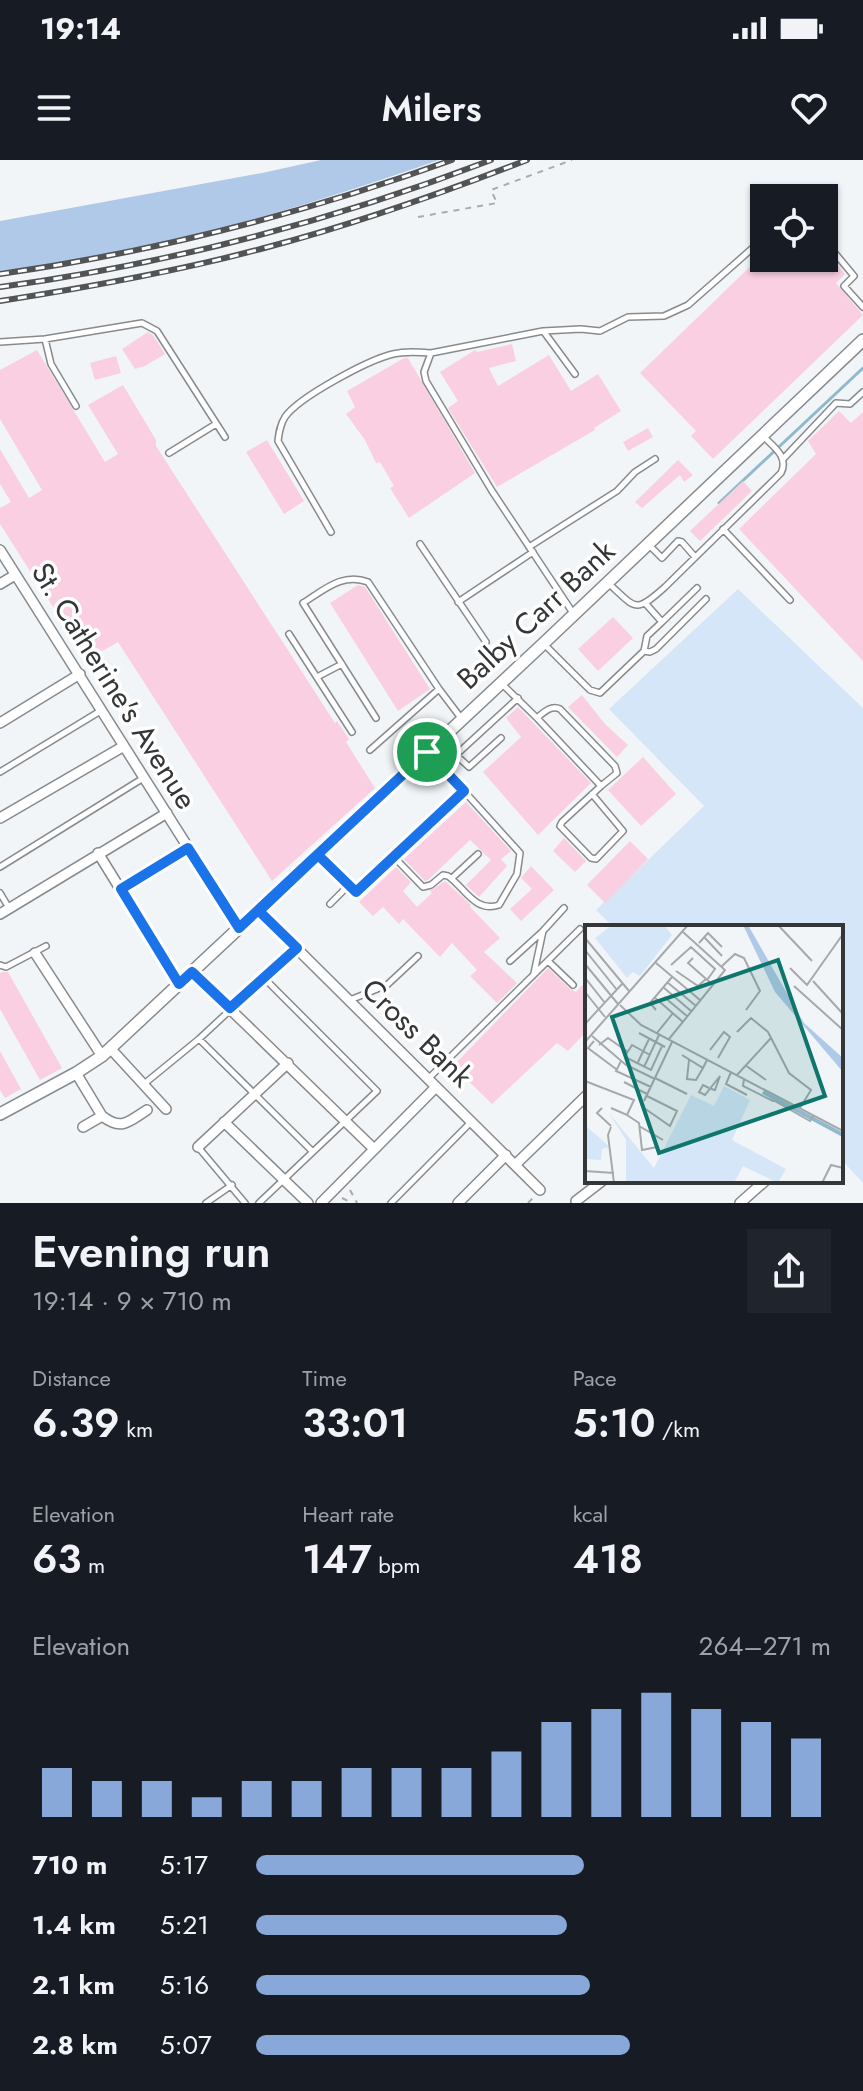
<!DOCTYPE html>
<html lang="en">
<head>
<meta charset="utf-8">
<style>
	:root { --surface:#171b24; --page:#20242c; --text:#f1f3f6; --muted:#9ea1a6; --accent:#88a8da }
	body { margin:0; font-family:Jost,sans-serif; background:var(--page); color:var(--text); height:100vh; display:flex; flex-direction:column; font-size:30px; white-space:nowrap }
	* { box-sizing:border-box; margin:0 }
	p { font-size:26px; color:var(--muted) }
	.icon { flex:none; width:44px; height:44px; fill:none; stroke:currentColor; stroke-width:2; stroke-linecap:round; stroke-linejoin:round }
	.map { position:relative; height:1043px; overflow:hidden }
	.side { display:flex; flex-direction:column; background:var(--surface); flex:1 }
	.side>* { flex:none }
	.buttons { position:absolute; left:750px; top:24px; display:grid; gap:16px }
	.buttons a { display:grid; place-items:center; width:88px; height:88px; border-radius:0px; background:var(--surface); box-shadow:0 2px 6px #0004; font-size:40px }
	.pin { position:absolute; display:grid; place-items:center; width:68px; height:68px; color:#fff; margin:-34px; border:4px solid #fff; border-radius:50%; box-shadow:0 2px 8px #0007 }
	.round { display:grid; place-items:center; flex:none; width:84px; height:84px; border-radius:0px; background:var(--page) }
	.head { display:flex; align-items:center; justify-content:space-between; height:136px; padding:0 32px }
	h1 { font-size:44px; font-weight:600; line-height:60px }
	.stats { display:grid; grid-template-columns:repeat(3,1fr); gap:12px; height:136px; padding:8px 32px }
	.stats div { display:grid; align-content:center }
	.stats b { font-size:40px; font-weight:600 }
	.stats small { font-size:22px; font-weight:400 }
	.stats p { font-size:22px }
	.chart { height:224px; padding:16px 32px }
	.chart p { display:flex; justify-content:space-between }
	.chart svg { width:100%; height:144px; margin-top:8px; stroke:var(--accent); stroke-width:6 }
	ul { padding:0 32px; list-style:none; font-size:26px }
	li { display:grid; grid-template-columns:128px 96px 1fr; align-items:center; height:60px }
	li i { height:20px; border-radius:10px; background:var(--accent) }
	.status { display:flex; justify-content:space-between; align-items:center; height:56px; padding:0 40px; background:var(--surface); direction:ltr }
	.status svg { height:22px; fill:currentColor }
	header { display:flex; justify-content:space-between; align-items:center; height:104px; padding:0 32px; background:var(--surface); font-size:36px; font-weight:600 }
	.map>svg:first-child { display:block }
	.green { fill:#d6e6f9 }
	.forest { fill:#b0c9e8 }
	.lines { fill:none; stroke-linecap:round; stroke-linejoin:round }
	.stream { stroke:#8fb9cc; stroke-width:3 }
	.building { fill:#f9cfe1 }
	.service-casing { stroke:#888b8e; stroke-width:8 }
	.minor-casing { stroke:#888b8e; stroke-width:12 }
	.tertiary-casing { stroke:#888b8e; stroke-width:14 }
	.path { stroke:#a9abad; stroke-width:2; stroke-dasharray:6 6; stroke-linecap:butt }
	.service { stroke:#fff; stroke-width:5 }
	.minor { stroke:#fff; stroke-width:9 }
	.tertiary { stroke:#fff; stroke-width:11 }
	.rail-casing { stroke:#515354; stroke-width:6 }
	.rail { stroke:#fff; stroke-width:3; stroke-dasharray:9; stroke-linecap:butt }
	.route-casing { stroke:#fff; stroke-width:16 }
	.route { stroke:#1a73e8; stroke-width:10 }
	.labels { text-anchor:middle; stroke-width:7; stroke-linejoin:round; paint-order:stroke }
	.street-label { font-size:30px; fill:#353637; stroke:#fff }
	.inset-river { fill:none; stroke:#8fb9cc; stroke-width:4 }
	.inset-road { fill:none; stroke:#a6a9ab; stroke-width:2 }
	.view { fill:#0f766e; fill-opacity:0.15; stroke:#0f766e; stroke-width:4 }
	.inset-edge { fill:none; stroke:#353637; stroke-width:4 }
</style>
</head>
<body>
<div class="status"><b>19:14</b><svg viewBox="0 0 49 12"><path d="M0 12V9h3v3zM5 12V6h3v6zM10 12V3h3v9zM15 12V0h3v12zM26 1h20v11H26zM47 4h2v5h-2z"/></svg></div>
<header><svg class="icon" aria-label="menu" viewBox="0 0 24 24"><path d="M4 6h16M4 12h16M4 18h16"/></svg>Milers<svg class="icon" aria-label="heart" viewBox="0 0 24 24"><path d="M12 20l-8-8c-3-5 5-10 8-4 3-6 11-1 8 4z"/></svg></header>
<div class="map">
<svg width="863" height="1043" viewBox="0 0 863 1043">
	<rect width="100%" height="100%" fill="#f2f5f8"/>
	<path class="green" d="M738 429 863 548V1023L841 999V767H613L596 750 704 646 609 549Z"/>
	<path class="forest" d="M321 0H439C297 50 150 93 0 111V61L262 13Z"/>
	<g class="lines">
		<path class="stream" d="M719 343 863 208"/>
	</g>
	<path class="building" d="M824 89 845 114 836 123 863 155 713 299 691 276 696 271 640 213 759 98H824Z
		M148 172 153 175 165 194 145 206 135 209 122 189Z
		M512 184 516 201 489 208 498 226 549 195 571 231 598 214 621 251 594 268 595 270 497 327 448 248 458 241 440 212 475 190 477 192Z
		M37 190 105 302 118 294 88 245 123 225 156 280V286L335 563 337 561 349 579 346 582 375 628 272 721 118 482 87 500 0 364V348L11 342 0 324V289L29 338 42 330 0 259V210Z
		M116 196 121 213 95 220 90 203Z
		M404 198H408L475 313 409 358 390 328 394 326 380 302 376 303 365 280 346 254 355 247 347 231Z
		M839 251 851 263 863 252V501L739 369 816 294 808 281Z
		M648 268 653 277 628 291 623 282Z
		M267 280 304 341 284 354 246 292Z
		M678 300 693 315 684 322 680 315 642 348 635 342Z
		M743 321 752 331 700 381 690 371Z
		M358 425 365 427 430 529 398 551 330 443Z
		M613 457 633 478 598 511 578 489Z
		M582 535 605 564 628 585 617 597 568 547Z
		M518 547 591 623 538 675 483 612 521 577 506 558Z
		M643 597 676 634 641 666 608 630Z
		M466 642 511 691 501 699 507 706 479 737 466 725 491 700 470 680 428 720 425 721 404 699Z
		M564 678 586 701 575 712 553 691Z
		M630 681 648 699 605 743 587 725Z
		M531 706 554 730 521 761 510 749 532 729 521 718Z
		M396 707 411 722 403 731 417 747 432 733 430 731 445 721 471 745 470 747 500 778 484 792 517 823 497 843 470 816 477 810 452 783 440 797 403 759 399 764 383 747 373 756 359 742Z
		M548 808 570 829 576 832 582 825 587 830V871L568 891 557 883 492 944 453 906Z
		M2 812H8L62 908 40 920 0 849V813Z
		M0 891 21 929 5 938 0 930Z"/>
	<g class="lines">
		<defs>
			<path id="service" d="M824 80 854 116 844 126 863 147
				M544 172 575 214
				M45 179 51 204 76 246
				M0 182 45 179 142 163 157 171 225 277
				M431 193 424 212 426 221 492 331 573 453
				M169 293 216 264
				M784 298 836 243 850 244 863 232
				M723 369 790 440
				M331 372 278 281C279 272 280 265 285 257 299 237 368 200 393 194 406 191 418 192 431 193L543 171 581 169 600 171 628 157 664 156 688 145 764 78
				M420 384 486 482
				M648 384 662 398 678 381 682 382 695 397
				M529 387 617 331 635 312 655 299
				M607 422C636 448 634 455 665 427L781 313C789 297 774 287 763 276
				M458 442 533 392
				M646 444 662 462 697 428
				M289 474 352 572
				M544 484 590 530 600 533 644 491 650 492 656 489 706 439
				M644 491 647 476 662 462
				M317 517 342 504
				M501 523 537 558
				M376 558 303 443C324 430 343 412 368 422L439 529
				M501 578 469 607 456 595 518 538
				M370 590 439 529 461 558
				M0 612 102 550
				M592 634 623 671 596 699 591 698 560 666 562 662 601 626 537 558C544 552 551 545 560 549L615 606 617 613 601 626
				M318 695 349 725 330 744
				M394 697 423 727 431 725 443 715 448 716C465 728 475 753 499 745L517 714 520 693 464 631
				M0 707 145 617
				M452 718 478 694
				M349 725 356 732 464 631 427 592
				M121 729 187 689
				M0 733 9 748
				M510 801 542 772
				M548 801 573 825
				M0 805 6 807 46 786
				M534 813 543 771 564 748
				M350 840 387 825 418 796
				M199 879 312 991
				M429 918 580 769
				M144 924 199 879 297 788
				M198 987 245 1043
				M206 1043 232 1025
				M259 1043 377 931 264 818
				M391 1043 472 961"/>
			<path id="minor" d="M0 390 239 768
				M0 424 15 415
				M0 563 80 514
				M0 658 124 586
				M98 693 179 824
				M259 751 540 1030
				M0 754 167 653
				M35 793 102 896
				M192 812 374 989
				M110 888 166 949
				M76 913 102 956
				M224 962 308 1043
				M83 967 102 956C122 971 128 962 147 950
				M198 987 288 903
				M516 1004 587 935
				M576 1041 602 1021
				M321 1043 436 927
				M458 1043 506 995
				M740 1043 765 1021"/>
			<path id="tertiary" d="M0 954 76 913 102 896 544 483 863 180"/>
		</defs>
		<use href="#service" class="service-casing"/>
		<use href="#minor" class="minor-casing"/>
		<use href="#tertiary" class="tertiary-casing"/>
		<path class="path" d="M418 57 497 43 491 30 572 0
			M350 1030 357 1043
			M342 1038 352 1043
			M528 1043 534 1037"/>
		<use href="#service" class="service"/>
		<use href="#minor" class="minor"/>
		<use href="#tertiary" class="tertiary"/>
		<defs>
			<path id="rail" d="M0 114C155 92 305 53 452 0
				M0 127C168 104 333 61 491 0
				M0 141C90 127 180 111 268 87 356 64 442 33 527 0"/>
		</defs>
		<use href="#rail" class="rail-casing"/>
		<use href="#rail" class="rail"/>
	</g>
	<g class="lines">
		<defs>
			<path id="route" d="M427 592 239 768 188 688 121 729 179 824 192 812 230 848 297 788 259 751 318 695 356 732 464 631 427 592"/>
		</defs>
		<use href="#route" class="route-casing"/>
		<use href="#route" class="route"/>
	</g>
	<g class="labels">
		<g class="street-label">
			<text transform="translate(536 455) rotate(-43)" y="10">Balby Carr Bank</text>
			<text transform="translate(114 526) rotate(58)" y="10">St. Catherine's Avenue</text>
			<text transform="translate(417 873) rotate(44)" y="10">Cross Bank</text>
		</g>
	</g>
	<g transform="translate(585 765)">
		<rect width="258" height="258" fill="#f2f5f8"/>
		<path d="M27 0H79L87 10 55 51 48 47 42 53 10 13ZM139 161 165 175 147 215 201 244 193 258 158 241 149 258H41V215L24 188 69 243 106 170 129 181ZM0 200 25 222 17 224 16 235 0 234Z" fill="#d6e6f9"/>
		<path d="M158 0H163L219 98 258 133V147L190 67Z" fill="#b0c9e8"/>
		<path class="inset-river" d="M178 167 258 210"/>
		<path class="inset-road" d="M193 0 227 36M119 12 137 31M0 13 44 66M114 18 123 8 137 22M0 25 32 65M108 33 103 38 128 60M71 38 115 75M0 39 33 79M86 40 106 22 130 44 122 55M137 41 150 29 159 33 175 66 161 85M205 43 222 60 258 9M91 46 113 61 121 54M1 54 20 78M228 56 258 89M82 57 111 81M209 61 258 105M78 62 106 86M0 67 20 92M69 72 98 97M79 72 102 91M35 80 56 100 258 206M71 85 65 78 87 52M0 99 37 59M152 107 166 93 183 107 204 148 226 165 215 183M54 108 80 122M72 108 88 88M7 111 41 140 70 154M84 114 140 45 98 7M9 116 3 123 31 144M0 117 103 0M14 120 23 113 43 127M125 125 139 107 145 112 133 133M97 130 118 143 122 135M40 131 47 120 65 130M40 132 66 145 77 121M104 135 102 154 111 155 118 143M36 136 31 146 66 162M53 137 64 114M160 140 181 155M59 142 74 110M146 147 141 159 162 170M152 150 186 113M70 153 102 169M159 154 158 161 188 176M0 156 49 175 42 190 26 183M39 157 62 169M124 163 118 160 114 167 120 170 135 151 130 165 126 164M188 175 225 196 229 190M59 176 87 117M17 183 12 188 26 201M59 183 85 201 92 186 62 171M42 190 54 198 57 225 72 222M54 201 78 215M26 202 23 210 29 258M0 246 29 248M237 258 246 240 258 243"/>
		<path class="view" d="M193 35 240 171 74 228 27 92Z"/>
		<rect width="258" height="258" class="inset-edge"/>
	</g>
</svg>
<div class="buttons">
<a><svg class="icon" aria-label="locate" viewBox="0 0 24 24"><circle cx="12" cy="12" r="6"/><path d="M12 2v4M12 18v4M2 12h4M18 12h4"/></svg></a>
</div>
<div class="pin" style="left:427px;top:592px;background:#1e9e55"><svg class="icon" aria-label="arrive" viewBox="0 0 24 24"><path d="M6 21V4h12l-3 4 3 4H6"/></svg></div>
</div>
<section class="side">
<div class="head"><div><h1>Evening run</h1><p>19:14 · 9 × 710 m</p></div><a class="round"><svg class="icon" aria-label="share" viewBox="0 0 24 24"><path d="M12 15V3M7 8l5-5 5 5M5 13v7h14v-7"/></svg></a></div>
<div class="stats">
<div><p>Distance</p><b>6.39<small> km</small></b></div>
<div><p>Time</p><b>33:01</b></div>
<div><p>Pace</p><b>5:10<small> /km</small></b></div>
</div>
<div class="stats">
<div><p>Elevation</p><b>63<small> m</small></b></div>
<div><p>Heart rate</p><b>147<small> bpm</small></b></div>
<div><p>kcal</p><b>418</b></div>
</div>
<div class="chart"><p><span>Elevation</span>264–271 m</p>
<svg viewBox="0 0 160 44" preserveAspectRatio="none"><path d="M5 44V29M15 44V33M25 44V33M35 44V38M45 44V33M55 44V33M65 44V29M75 44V29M85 44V29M95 44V24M105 44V15M115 44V11M125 44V6M135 44V11M145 44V15M155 44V20"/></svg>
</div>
<ul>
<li><b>710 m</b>5:17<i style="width:57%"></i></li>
<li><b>1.4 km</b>5:21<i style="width:54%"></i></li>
<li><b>2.1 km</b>5:16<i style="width:58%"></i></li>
<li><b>2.8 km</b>5:07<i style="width:65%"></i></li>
</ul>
</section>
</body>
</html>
